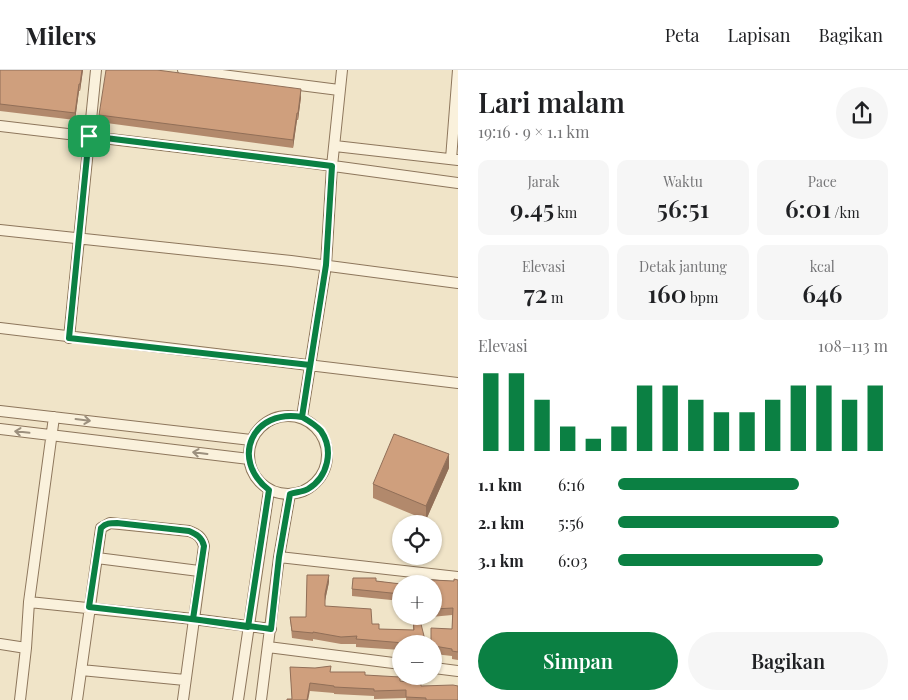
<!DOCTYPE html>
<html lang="id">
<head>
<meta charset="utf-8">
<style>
	:root { --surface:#fff; --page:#f6f6f6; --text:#202124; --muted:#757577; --line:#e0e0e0; --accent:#0b8043 }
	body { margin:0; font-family:"Playfair Display",serif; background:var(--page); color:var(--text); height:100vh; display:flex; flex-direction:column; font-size:19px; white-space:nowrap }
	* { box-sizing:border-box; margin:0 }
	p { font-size:16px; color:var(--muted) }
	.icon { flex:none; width:28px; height:28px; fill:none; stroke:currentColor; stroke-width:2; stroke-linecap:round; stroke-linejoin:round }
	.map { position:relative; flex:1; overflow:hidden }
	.side { display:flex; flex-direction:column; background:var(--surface); width:450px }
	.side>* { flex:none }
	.fabs { position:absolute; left:392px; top:445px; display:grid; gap:10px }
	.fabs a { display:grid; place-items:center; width:50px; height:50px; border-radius:50%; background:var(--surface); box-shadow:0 1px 4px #0004; font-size:25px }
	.pin { position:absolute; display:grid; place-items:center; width:42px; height:42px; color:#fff; margin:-21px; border-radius:10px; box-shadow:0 2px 8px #0006 }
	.round { display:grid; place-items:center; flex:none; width:52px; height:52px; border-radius:26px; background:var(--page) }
	.headline { display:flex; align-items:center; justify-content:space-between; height:85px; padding:0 20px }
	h1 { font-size:28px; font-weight:600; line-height:38px }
	.metrics { display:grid; grid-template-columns:repeat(3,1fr); gap:8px; height:85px; padding:5px 20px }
	.metrics div { display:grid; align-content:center; border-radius:10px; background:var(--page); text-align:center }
	.metrics b { font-size:25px; font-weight:600 }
	.metrics small { font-size:14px; font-weight:400 }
	.metrics p { font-size:14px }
	.chart { height:140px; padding:10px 20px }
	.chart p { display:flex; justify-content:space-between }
	.chart svg { width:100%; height:90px; margin-top:5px; stroke:var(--accent); stroke-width:6 }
	.primary-button { display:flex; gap:10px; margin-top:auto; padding:10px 20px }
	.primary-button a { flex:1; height:58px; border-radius:30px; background:var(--accent); color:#fff; font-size:20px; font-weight:600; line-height:58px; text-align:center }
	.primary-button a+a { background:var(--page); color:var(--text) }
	ul { padding:0 20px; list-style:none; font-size:16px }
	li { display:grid; grid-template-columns:80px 60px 1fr; align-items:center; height:38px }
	li i { height:12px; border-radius:6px; background:var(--accent) }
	header { display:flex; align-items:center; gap:30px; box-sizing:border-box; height:70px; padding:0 25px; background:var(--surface); border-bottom:1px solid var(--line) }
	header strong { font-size:24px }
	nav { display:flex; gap:28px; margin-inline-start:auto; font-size:18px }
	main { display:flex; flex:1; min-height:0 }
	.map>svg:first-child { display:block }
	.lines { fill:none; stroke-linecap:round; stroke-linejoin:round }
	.street-casing { stroke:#8d765c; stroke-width:12 }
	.street { stroke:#faf1dc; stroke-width:10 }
	.wall { fill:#b2896c }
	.shaded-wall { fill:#916f58 }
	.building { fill:#cf9f7d; stroke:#916f58 }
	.oneway { stroke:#9c907e }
	.route-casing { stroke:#fff; stroke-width:10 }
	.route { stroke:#0b8043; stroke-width:6 }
</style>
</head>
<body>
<header>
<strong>Milers</strong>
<nav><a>Peta</a><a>Lapisan</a><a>Bagikan</a></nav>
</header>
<main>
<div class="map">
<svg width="458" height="630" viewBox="0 0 458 630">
	<rect width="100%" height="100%" fill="#f0e4c8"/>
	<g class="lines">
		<defs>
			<path id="street" d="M183 0 339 20
				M0 56 304 92 458 113
				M335 76 458 90
				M451 89 458 0
				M0 160 291 191 458 213
				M0 258 458 313
				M69 268 96 0
				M0 341 251 370
				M249 385a39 39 0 1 1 78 0a39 39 0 1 1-78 0Z
				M302 347 326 195 332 96 342 0
				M0 359 249 389
				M279 487 458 507
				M97 488 199 501
				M29 532 193 549 271 559
				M0 574 26 578
				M268 577 401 594
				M434 598 458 601
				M81 600 185 610
				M20 630 26 578 29 532 54 347
				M77 630 101 458 110 453 189 461C197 464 202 467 204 476L183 630
				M238 630 269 420
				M261 630 279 487 290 424"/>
		</defs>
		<use href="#street" class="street-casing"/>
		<use href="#street" class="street"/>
	</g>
	<path class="wall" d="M0 0H83L80 21H79L75 50 0 41Z
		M301 27 298 50H297L293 78 99 52V45Z
		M449 398 426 450 373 428V414Z
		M458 510V590L452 589V586L434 584V574L452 559V545L431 547V546H434V514Z
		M376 511 401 514V531L352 526V519Z
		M329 512 325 530V536L372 554 379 559 413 560V547L426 574H401V580L356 577V574H341L313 569V571L292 568 290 547H306Z
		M290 597 331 602 365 605 400 611 421 616 458 630H406V628L374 629V626L334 624V623L310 621 308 630H287L292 629Z"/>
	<path class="shaded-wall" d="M82 0H83L80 21V14Z
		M79 14V21L75 50V43Z
		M301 19V27L298 50V43Z
		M297 43V50L293 78V70Z
		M449 384V398L426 450V436Z
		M329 505V512L325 531V524Z
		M310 613 308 630H307Z"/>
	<path class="building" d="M0 0H82L80 14H79L75 43 0 34Z
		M106 0H157L301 19 298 43H297L293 70 99 45Z
		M394 364 449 384 426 436 373 414Z
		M307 505H329L325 524V536L371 539 372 554H379V559L414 560 413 547 419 546 426 574H416L356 569 357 566 341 567 313 562V563L292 561 290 547H306Z
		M353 508H376V511L401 514V524L352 519Z
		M454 509 458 510V582L452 581V579L434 576V574H431V558L452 559 453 538 434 539V514H432V510L454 511Z
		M331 596 330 602H365V605L400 607V611L421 614V616L453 615 458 616V630H426V628L406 627V620L374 621V619L334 617V616L310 613 307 630H287V629H292L290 597 315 598Z"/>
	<defs><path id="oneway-shaft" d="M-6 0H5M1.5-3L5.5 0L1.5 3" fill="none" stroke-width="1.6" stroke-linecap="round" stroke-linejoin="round" transform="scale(1.25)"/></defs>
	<g class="oneway">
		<use href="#oneway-shaft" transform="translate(83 350) rotate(7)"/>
		<use href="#oneway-shaft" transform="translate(22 362) rotate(-174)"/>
		<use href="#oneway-shaft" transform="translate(200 383) rotate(-173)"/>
	</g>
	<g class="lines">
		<defs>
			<path id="route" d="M89 66 69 268 310 295 302 347C253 338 229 389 269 420L248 557 193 549 204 476C202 467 196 464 189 461L117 453C110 453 106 453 101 458L89 537C150 544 210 551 271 559L279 487 290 424C296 422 303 422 308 419 328 407 334 380 321 361 316 355 309 351 302 347L326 195 332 96 89 66"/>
		</defs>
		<use href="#route" class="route-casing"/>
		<use href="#route" class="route"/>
	</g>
</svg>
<div class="fabs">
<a><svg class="icon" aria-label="locate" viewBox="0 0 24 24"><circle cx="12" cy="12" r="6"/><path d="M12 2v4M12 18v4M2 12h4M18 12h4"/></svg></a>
<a>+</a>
<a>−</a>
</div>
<div class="pin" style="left:89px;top:66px;background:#1e9e55"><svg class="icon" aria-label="arrive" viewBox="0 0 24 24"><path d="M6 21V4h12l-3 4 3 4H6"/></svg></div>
</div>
<section class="side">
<div class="headline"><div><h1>Lari malam</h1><p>19:16 · 9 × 1.1 km</p></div><a class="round"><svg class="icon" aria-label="share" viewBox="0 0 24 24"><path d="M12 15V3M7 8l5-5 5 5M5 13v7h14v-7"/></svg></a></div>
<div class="metrics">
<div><p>Jarak</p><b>9.45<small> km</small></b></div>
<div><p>Waktu</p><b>56:51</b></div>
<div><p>Pace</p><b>6:01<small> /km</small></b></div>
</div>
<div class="metrics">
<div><p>Elevasi</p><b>72<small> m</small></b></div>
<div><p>Detak jantung</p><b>160<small> bpm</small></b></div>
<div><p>kcal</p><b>646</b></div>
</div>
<div class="chart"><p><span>Elevasi</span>108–113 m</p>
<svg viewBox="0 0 160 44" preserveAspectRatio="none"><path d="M5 44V6M15 44V6M25 44V19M35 44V32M45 44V38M55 44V32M65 44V12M75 44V12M85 44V19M95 44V25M105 44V25M115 44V19M125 44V12M135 44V12M145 44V19M155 44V12"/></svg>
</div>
<ul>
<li><b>1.1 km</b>6:16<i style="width:67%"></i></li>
<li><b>2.1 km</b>5:56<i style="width:82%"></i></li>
<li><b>3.1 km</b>6:03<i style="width:76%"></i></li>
</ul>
<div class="primary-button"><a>Simpan</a><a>Bagikan</a></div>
</section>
</main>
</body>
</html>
